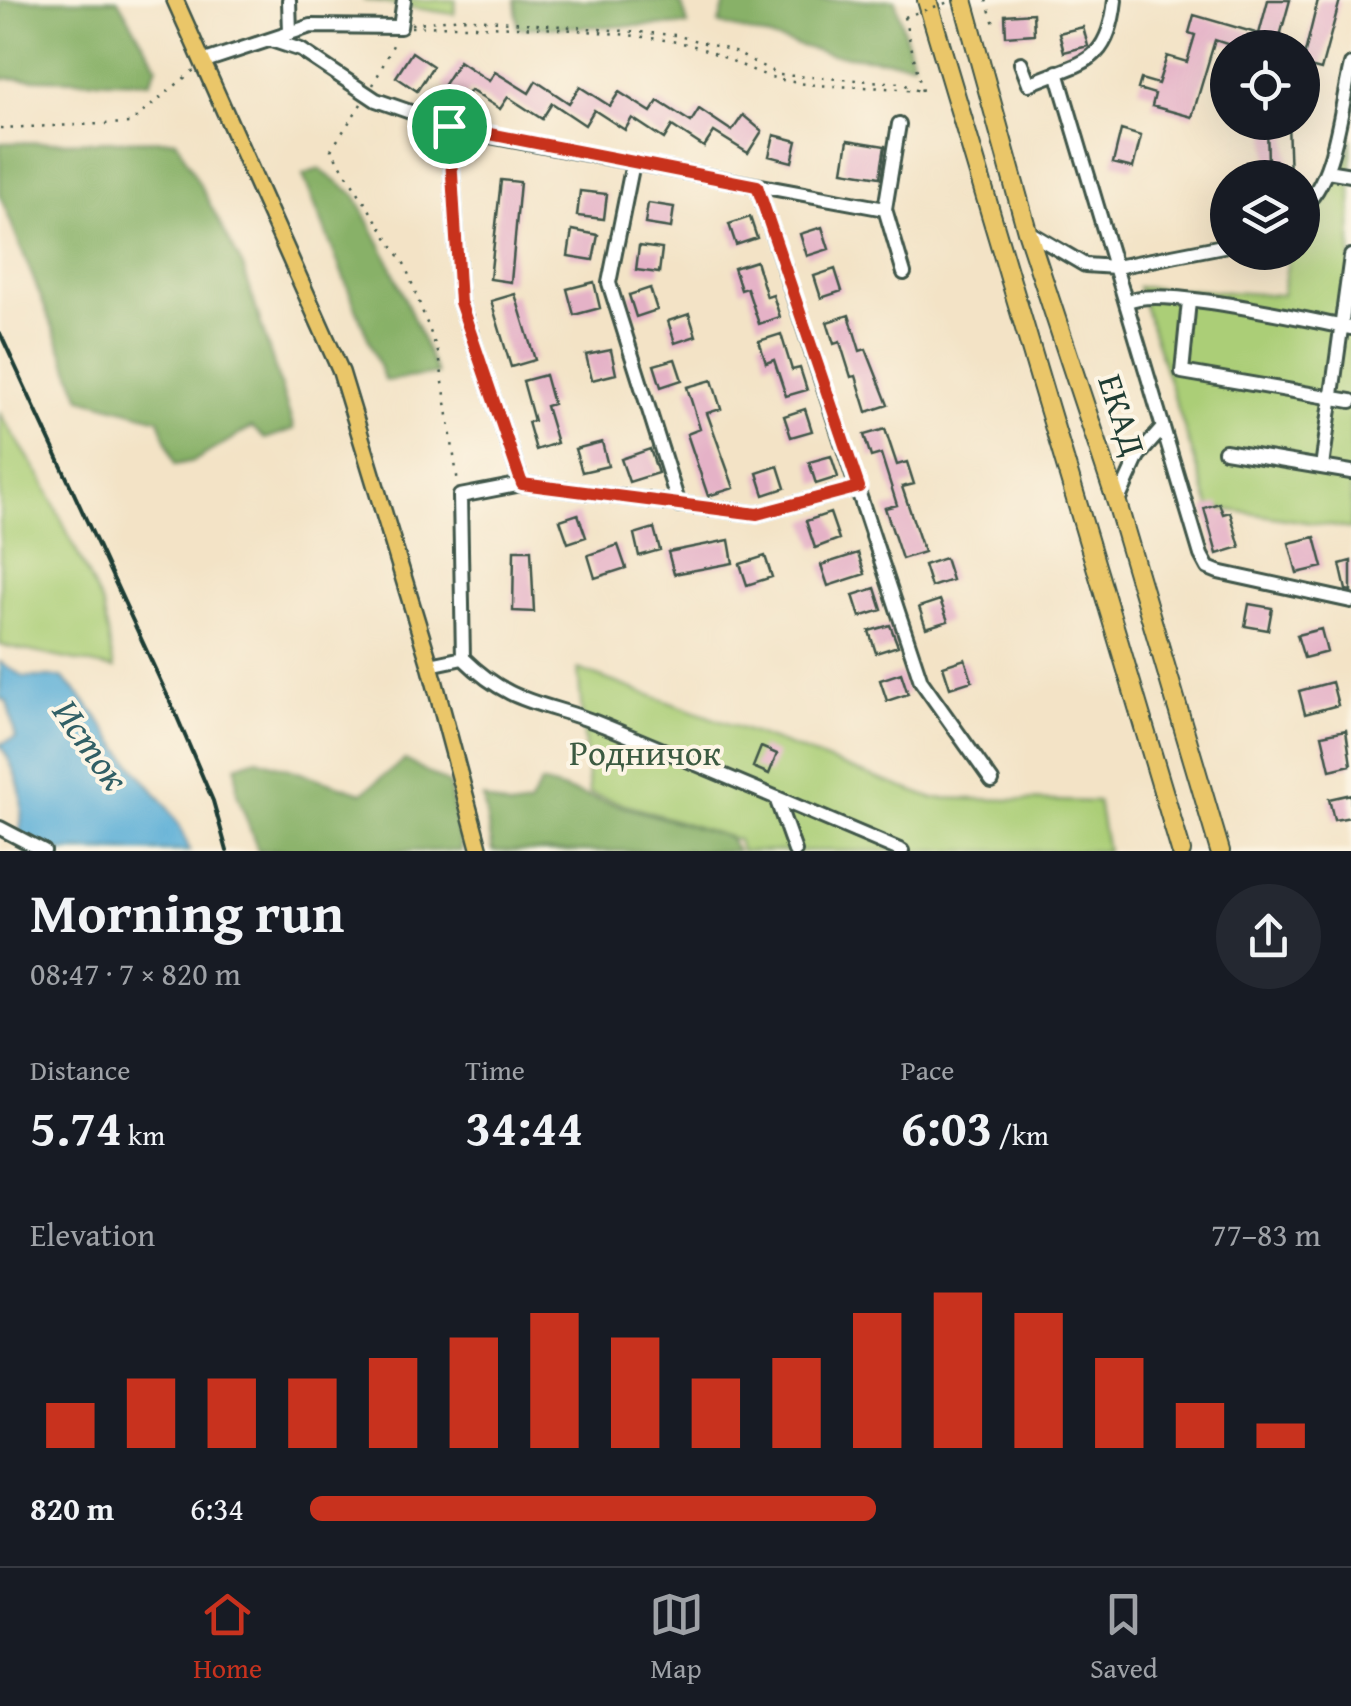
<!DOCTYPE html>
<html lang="en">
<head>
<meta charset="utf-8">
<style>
	:root { --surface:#171b24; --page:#242831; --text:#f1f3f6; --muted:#9ea1a6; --line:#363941; --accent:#c8321e }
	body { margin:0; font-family:"Gentium Book Plus",serif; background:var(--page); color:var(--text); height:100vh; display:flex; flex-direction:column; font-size:38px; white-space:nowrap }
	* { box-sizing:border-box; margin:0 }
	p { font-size:32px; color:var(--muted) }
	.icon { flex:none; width:55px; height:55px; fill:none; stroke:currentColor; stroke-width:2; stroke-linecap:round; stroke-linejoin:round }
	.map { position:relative; height:851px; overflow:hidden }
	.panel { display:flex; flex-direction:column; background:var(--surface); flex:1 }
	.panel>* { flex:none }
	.controls { position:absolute; left:1210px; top:30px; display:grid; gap:20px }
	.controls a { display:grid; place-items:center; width:110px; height:110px; border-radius:50%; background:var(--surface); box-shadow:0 10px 40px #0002; font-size:50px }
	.pin { position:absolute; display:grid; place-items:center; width:85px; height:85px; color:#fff; margin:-42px; border:5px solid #fff; border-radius:50%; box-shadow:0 2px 10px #0007 }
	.round { display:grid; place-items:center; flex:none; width:105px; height:105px; border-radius:52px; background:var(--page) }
	.head { display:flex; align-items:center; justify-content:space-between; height:170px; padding:0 30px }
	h1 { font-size:55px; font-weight:700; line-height:75px }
	.figures { display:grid; grid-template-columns:repeat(3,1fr); gap:15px; height:170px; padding:10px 30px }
	.figures div { display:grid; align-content:center }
	.figures b { font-size:50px; font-weight:700 }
	.figures small { font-size:28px; font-weight:400 }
	.figures p { font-size:28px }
	.chart { height:280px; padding:20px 30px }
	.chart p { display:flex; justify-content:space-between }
	.chart svg { width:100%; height:180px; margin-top:10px; stroke:var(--accent); stroke-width:6 }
	ul { padding:0 30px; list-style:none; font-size:32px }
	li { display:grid; grid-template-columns:160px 120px 1fr; align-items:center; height:75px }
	li i { height:25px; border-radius:12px; background:var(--accent) }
	.tabs { display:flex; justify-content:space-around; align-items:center; height:140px; border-top:2px solid var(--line); background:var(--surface); font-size:28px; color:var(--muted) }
	.tabs a { display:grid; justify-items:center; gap:5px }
	.tabs .selected { color:var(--accent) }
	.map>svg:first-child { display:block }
	.green { fill:#abce77; stroke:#658656; stroke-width:2.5 }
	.forest { fill:#88b168; stroke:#54774e; stroke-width:2.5 }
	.water { fill:#5bafd7; stroke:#3d7686; stroke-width:2.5 }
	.building { fill:#e5b2c7 }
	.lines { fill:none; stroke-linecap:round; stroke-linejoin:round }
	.minor-casing { stroke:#3f564a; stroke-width:18 }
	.major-casing { stroke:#3f564a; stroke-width:20 }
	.highway-casing { stroke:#3f564a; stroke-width:22 }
	.path { stroke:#3f564a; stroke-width:2.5; stroke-dasharray:2.5 8; stroke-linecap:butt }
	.minor { stroke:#fff; stroke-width:12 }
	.major { stroke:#eac669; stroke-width:15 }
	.highway { stroke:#eac669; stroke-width:18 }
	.rail { stroke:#1f3d34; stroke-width:4 }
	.path-bridge { stroke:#3f564a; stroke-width:2.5; stroke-dasharray:2.5 8; stroke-linecap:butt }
	.route-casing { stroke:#fff; stroke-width:20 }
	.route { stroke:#c8321e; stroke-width:12 }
	.labels { text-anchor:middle; stroke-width:8; stroke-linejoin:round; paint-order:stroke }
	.street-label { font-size:35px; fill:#1f3d34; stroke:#fcf5e5 }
	.park-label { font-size:35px; fill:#3b5a41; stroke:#fcf5e5 }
	.water-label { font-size:38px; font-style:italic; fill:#315f65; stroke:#fcf5e5 }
</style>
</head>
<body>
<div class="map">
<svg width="1351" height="851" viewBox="0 0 1351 851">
	<rect width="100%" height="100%" fill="#fcf5e5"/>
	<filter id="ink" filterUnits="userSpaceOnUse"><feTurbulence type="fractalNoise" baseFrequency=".01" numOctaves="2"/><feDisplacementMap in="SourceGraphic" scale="20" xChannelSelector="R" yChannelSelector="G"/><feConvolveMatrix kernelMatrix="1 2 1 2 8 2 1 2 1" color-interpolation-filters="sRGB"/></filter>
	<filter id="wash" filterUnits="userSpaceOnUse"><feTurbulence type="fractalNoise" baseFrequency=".0048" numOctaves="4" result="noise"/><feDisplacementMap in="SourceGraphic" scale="40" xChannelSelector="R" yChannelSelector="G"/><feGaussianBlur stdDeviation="2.25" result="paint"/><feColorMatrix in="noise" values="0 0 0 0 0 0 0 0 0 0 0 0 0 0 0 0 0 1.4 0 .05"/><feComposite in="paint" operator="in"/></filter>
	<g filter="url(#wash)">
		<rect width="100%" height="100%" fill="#f3e3c6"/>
		<path class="green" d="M363 0H456L454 14Z
			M1351 138V529L1210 507 1138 287 1282 295 1289 253 1302 252 1303 214C1334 192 1344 175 1351 138Z
			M0 414 41 477 103 607 114 669 0 645Z
			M578 669 931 798 1098 802 1107 851H741L738 840 589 793Z"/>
		<path class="forest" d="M0 0H118L157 66 150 82 0 78Z
			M515 0H675L682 5 688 25 518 28Z
			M726 0H895L913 63 830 54 719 24Z
			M176 140 243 267 294 429 265 439 252 427 194 461 175 465 159 419 81 398 0 195V143Z
			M319 169 355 195 388 259 437 374 385 381 303 175Z
			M257 759 362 793 405 760 449 784 462 851H258L237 793 236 766Z
			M541 783 729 837 737 851H493L483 798 510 808 529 805Z"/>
		<path class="water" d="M0 662 24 677H62C90 703 107 732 130 762 157 796 174 808 190 851H45L19 837C26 799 20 777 0 744L16 738 7 702 0 698Z"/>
		<g id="blocks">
			<path class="building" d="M1268 0H1290L1279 40 1297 48H1239L1215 40 1192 117 1152 106 1155 94 1138 89 1141 79 1158 84 1167 56 1187 62 1195 35 1189 33 1194 15 1259 34Z
				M1318 0H1340L1321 70 1302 65Z
				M1033 13 1034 34 1006 36 1005 15Z
				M1083 27 1088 46 1064 52 1059 33Z
				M412 52 433 66 417 91 396 77Z
				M459 61 489 81 495 72 529 93 536 81 569 103 580 87 610 106 619 92 651 112 658 101 691 122 699 109 732 131 743 115 762 131 748 153 714 132 704 147 672 126 664 139 632 118 625 130 594 110 585 125 552 103 542 119 508 97 500 109 470 90 464 99 443 86Z
				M1267 122H1288L1290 178H1259V166H1268Z
				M1121 130 1141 136 1133 168 1113 163Z
				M774 135 797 141 792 162 769 156Z
				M848 140 885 146 880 177 843 171Z
				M501 180 520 182 511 282 490 279Z
				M580 191 607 194 604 219 577 216Z
				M648 203 674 207 671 228 645 224Z
				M750 217 757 238 736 245 729 224Z
				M822 227 829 249 807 256 800 234Z
				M572 230 598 235 593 260 568 256Z
				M639 246 662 249 659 273 636 270Z
				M756 261 767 297 773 295 780 317 759 324 747 288 741 290 734 268Z
				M835 269 842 291 821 298 814 276Z
				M594 282 600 308 574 315 567 289Z
				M650 288 657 310 636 317 629 295Z
				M515 294 535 360 511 367 491 301Z
				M689 314 696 336 675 343 668 321Z
				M849 315 860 351 866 349 888 405 867 412 856 376 851 377 840 342 834 344 827 322Z
				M781 334 792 370 800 368 807 390 786 396 774 360 766 363 759 341Z
				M611 350 616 374 592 380 586 355Z
				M675 359 682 380 661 387 654 365Z
				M545 375 553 404 546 406 557 443 536 450 528 422 534 421 523 381Z
				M712 380 721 409 707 413 734 488 708 496 687 434 700 429 687 387Z
				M805 409 812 431 791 437 784 416Z
				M885 429 897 465 907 462 914 484 902 487 924 552 902 559 885 508 897 505 881 454 871 457 864 435Z
				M602 442 608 466 582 472 575 449Z
				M650 449 658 473 629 482 621 459Z
				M831 456 838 477 816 484 809 462Z
				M778 466 785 488 764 495 757 473Z
				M1219 503 1223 514 1230 512 1240 547 1217 554 1204 508Z
				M830 513 839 539 815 548 806 521Z
				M578 514 586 537 568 543 560 520Z
				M654 528 660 550 639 556 634 534Z
				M1315 537 1323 567 1297 573 1289 543Z
				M729 540 733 563 674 574 668 552Z
				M618 545 626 568 595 578 588 555Z
				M514 550H531L534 612 513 611Z
				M858 553 865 574 828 586 821 565Z
				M765 556 772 577 747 585 740 564Z
				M945 558 952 580 931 587 924 565Z
				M1351 561V591L1346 590 1340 564Z
				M875 588 882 610 860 617 853 595Z
				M940 600 948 621 926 628 919 607Z
				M1249 604 1272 608 1268 630 1245 626Z
				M890 625 898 646 876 653 869 631Z
				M1321 629 1327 652 1304 658 1297 635Z
				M965 659 972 681 950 688 943 666Z
				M901 673 908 694 887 701 880 680Z
				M1332 682 1338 705 1305 714 1299 691Z
				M1346 730 1351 765 1330 770 1322 735Z
				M761 747 777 754 769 774 753 767Z
				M1351 794V817L1334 820 1329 799Z"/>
		</g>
	</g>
	<g filter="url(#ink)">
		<use href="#blocks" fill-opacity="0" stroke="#3f564a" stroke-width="2.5"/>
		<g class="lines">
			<defs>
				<path id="minor" d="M289 0 290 33
					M271 40 301 50 376 100 468 132 885 209
					M205 61 311 26 400 27 404 0
					M1021 63 1029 84C1082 61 1108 66 1115 0
					M1057 72 1201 555 1208 568 1218 572 1351 601
					M899 124 885 209 904 273
					M449 126 460 302 522 484
					M633 163 609 283 679 505
					M1327 171 1351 175
					M757 186 921 681 992 781
					M1302 206C1335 184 1341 104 1351 65
					M1027 231 1085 265 1116 267 1228 245
					M1189 301 1182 372 1351 401
					M1127 302C1155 284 1310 321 1351 328
					M1225 451 1351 472
					M1322 467 1351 256
					M1117 503 1138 456 1161 430
					M463 658C514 708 545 701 605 726 705 767 803 809 902 851
					M430 665 463 658 460 496 522 484 757 514 859 487
					M776 798 795 851
					M0 828 44 851"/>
				<path id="major" d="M175 0 341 372 430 665 480 851"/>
				<path id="highway" d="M927 0 1181 851
					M963 0 1027 231 1117 503 1220 851"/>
			</defs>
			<use href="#minor" class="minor-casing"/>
			<use href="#major" class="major-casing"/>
			<use href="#highway" class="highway-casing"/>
			<path class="path" d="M986 0 994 24
				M904 17 922 91
				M411 24 461 18 675 35 730 50 780 75 901 83 921 92
				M411 27C496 24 593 28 677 42 713 48 744 70 778 79 823 90 869 84 914 91
				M373 85 396 39
				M361 104 331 150 405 265 439 355 458 483
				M0 128 130 123 194 70"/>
			<use href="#minor" class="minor"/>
			<use href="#major" class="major"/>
			<use href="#highway" class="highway"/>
			<path class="rail" d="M0 333 174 710 213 801 227 851"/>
			<path class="path-bridge" d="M904 17 955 0"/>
		</g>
	</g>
	<g class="lines" filter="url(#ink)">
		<defs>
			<path id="route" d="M449 126 757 186 859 487 757 514 522 484 460 302Z"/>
		</defs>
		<use href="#route" class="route-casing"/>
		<use href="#route" class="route"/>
	</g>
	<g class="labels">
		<g class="street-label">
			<text transform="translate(1122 415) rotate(72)" y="12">ЕКАД</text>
		</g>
		<g class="park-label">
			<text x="645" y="765">Родничок</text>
		</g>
		<g class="water-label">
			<text transform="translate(91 745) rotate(55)" y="13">Исток</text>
		</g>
	</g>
</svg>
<div class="controls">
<a><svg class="icon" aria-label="locate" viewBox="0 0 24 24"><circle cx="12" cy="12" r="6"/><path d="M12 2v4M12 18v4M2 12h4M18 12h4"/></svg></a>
<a><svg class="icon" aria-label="layers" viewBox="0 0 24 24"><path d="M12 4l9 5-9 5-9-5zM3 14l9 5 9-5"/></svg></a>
</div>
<div class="pin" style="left:449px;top:126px;background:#1e9e55"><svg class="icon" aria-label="arrive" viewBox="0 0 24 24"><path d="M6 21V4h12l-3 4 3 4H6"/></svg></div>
</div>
<section class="panel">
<div class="head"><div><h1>Morning run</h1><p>08:47 · 7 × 820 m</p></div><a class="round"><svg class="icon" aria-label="share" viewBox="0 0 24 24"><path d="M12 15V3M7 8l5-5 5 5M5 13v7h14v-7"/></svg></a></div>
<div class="figures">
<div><p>Distance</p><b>5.74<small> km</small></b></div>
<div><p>Time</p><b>34:44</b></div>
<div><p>Pace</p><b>6:03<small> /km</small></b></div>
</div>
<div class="chart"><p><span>Elevation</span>77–83 m</p>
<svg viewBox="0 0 160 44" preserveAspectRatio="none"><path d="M5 44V33M15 44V27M25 44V27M35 44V27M45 44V22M55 44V17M65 44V11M75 44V17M85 44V27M95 44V22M105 44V11M115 44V6M125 44V11M135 44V22M145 44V33M155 44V38"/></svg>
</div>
<ul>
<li><b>820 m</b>6:34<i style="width:56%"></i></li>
</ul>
</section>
<nav class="tabs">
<a class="selected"><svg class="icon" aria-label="home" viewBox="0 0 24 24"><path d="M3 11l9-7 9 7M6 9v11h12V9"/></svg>Home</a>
<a><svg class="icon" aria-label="map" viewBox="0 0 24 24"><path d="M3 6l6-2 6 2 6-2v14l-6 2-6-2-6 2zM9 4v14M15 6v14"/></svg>Map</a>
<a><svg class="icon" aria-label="saved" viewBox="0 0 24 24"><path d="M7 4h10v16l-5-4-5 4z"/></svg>Saved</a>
</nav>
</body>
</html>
